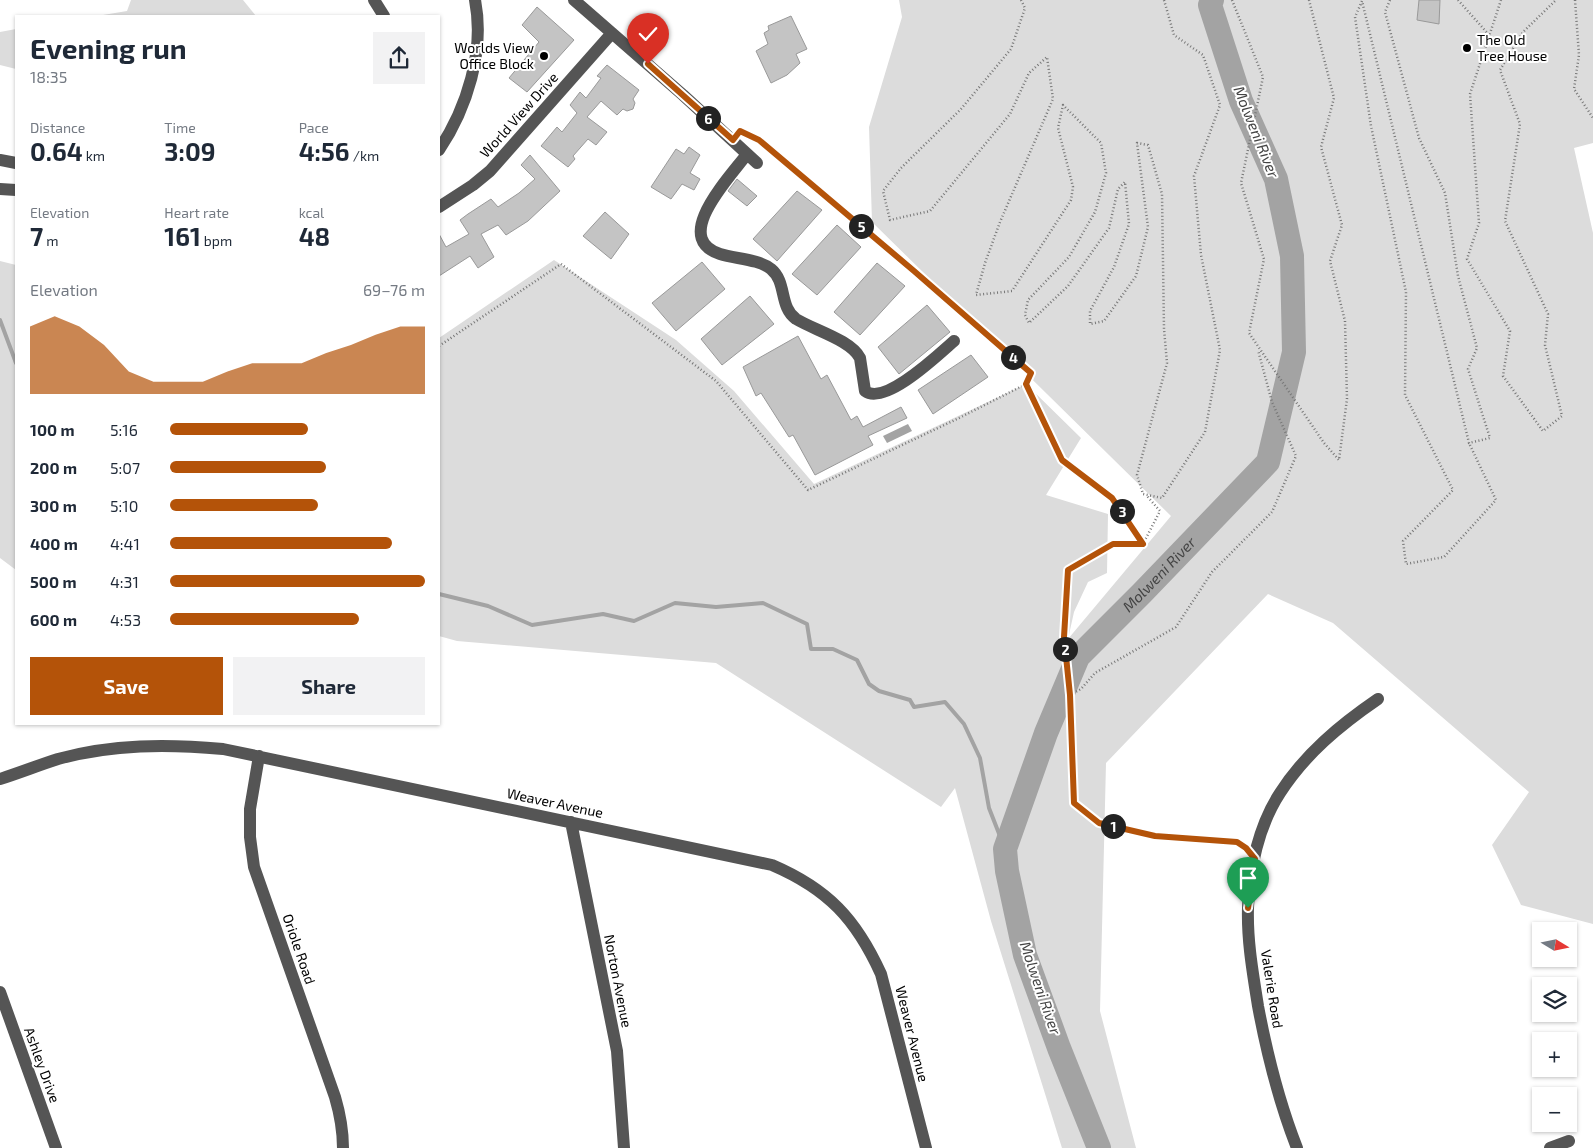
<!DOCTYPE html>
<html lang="en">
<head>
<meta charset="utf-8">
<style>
	:root { --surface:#fff; --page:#f2f2f3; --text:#1f2937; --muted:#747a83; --accent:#b45309 }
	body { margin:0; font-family:"Exo 2",sans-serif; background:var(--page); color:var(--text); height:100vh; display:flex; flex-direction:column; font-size:19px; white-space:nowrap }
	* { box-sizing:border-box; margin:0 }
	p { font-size:16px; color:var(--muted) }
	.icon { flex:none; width:28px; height:28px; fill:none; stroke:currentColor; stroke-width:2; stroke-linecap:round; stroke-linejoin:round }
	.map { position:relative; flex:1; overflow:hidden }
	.side { position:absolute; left:15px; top:15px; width:425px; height:710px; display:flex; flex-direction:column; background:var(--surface); border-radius:0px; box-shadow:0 1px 4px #0004 }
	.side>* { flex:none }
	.needle { width:32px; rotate:100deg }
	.controls { position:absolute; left:1532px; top:922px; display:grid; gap:10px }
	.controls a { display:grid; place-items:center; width:45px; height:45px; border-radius:0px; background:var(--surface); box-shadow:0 1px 4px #0004; font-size:25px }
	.pin { position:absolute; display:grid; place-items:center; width:42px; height:42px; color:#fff; margin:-51px -21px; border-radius:50% 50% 50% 0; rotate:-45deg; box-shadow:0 0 5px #0007 }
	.pin .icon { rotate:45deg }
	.km { position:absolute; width:25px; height:25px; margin:-12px; border-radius:50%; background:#222; color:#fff; font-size:14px; line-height:25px; text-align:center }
	.round { display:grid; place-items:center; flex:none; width:52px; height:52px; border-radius:0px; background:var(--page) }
	.head { display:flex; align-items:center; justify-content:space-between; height:85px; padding:0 15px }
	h1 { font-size:28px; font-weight:700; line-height:38px }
	.stats { display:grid; grid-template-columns:repeat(3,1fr); gap:8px; height:85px; padding:5px 15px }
	.stats div { display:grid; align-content:center }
	.stats b { font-size:25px; font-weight:700 }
	.stats small { font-size:14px; font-weight:400 }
	.stats p { font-size:14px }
	.chart { height:140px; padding:10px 15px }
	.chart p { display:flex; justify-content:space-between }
	.chart svg { width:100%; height:90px; margin-top:5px; fill:var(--accent); opacity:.7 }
	.button { display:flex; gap:10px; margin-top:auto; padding:10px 15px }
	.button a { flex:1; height:58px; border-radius:0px; background:var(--accent); color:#fff; font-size:20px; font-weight:700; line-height:58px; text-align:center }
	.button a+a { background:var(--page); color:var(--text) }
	ul { padding:0 15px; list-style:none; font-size:16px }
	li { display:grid; grid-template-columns:80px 60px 1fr; align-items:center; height:38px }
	li i { height:12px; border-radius:6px; background:var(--accent) }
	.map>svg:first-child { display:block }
	.green { fill:#dcdcdc }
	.water { fill:#a3a3a3 }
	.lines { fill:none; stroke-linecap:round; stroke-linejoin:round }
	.stream { stroke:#a3a3a3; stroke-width:4 }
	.river { stroke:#a3a3a3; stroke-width:24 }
	.building { fill:#c4c4c4; stroke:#999 }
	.path { stroke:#777; stroke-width:2.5; stroke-dasharray:1 2.5; stroke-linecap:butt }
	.minor { stroke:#555; stroke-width:12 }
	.route-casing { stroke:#fff; stroke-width:10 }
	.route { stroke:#b45309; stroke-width:6 }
	.poi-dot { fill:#000; stroke:#fff; stroke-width:2 }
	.labels { text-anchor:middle; stroke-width:4; stroke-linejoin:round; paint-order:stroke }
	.poi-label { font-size:14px; fill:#000; stroke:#fff; text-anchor:start }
	.street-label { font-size:14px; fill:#000; stroke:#fff }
	.water-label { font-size:15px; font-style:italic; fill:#444; stroke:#fff }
</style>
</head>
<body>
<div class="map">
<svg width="1593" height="1148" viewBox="0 0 1593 1148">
	<rect width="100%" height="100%" fill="#fff"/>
	<path class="green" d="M131 0H243L256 16H97L127 11Z
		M899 0H1593V143L1574 148 1593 233V924L1521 905 1492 845 1529 792 1333 623 1268 594 1106 763 1100 1011 1136 1148H1062L991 921 955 788 941 807 716 663 457 641 439 636V338L554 260 676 340 734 391 814 484 1026 384 1081 438 1046 495 1108 514 1107 573 1088 582 1074 612 1068 639 1171 516 872 222 869 127 902 17Z
		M16 29V69L0 65V32Z
		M0 261 16 265V570L0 558Z"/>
	<path class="water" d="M908 424 912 431 887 443 883 436Z"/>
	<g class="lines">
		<path class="stream" d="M0 320 16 363
			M439 594 488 606 532 625 603 614 634 621 675 603 716 607 763 603 807 624 811 649H833L857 660 869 684 879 691 910 700 914 707 945 702 964 724 980 758 989 808 1005 849"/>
		<path class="river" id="s1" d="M1099 1148 1059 1048 1025 955 1007 871 1005 849 1046 733 1078 657 1142 593 1268 462 1294 352 1292 256 1276 179 1241 101 1210 5 1212 0"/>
	</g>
	<path class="building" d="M1419 0H1440L1439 24 1417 20Z
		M537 7 574 40 527 92 509 78 539 42 522 25Z
		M791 16 807 49 796 54 800 63 787 75 771 83 756 51 768 44 764 33 769 30 768 26Z
		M607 65 639 90 633 99 635 103 633 109 627 111 623 109 617 115 601 101 587 117 607 132 596 145 588 139 573 156 575 159 568 167 541 146 557 127 562 132 577 113 570 105 580 92 586 98 601 78 597 76Z
		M689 147 700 155 690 173 700 179 694 190 682 184 671 199 651 187 676 149 684 154Z
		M530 155 560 191 528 221 506 235 498 225 481 234 494 257 478 268 470 256 439 276V234L446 247 469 234 460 220 468 214 491 199 498 207 519 193 535 179 521 165Z
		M737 179 757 196 747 206 728 191Z
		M797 191 822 210 777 261 753 239Z
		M605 212 629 234 611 259 583 236Z
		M837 225 861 247 817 295 792 274Z
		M702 262 725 289 676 331 652 303Z
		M877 263 905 286 860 335 834 312Z
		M750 296 774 324 722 365 701 339Z
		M927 305 950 332 899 374 878 347Z
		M798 336 821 379 827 375 851 420 857 416 863 427 901 407 907 418 868 436 873 445 815 475 793 435 789 437 761 393 756 396 743 367Z
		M971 355 988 377 933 414 918 390Z"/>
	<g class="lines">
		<path class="path" d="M1021 0 1025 8 1011 49 961 109 901 168 883 191 890 220 930 211 1010 114 1029 73 1047 57 1053 99 1000 222 985 263 976 295 1012 291 1071 200 1073 187 1058 128 1063 105 1101 143 1106 173 1095 212 1069 257 1028 300 1025 315 1029 323 1068 286 1109 228 1118 189 1125 182 1129 224 1114 267 1090 311V324L1104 321 1136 276 1148 227 1137 143 1148 145 1162 194 1164 329 1167 363 1137 475 1143 494 1162 498 1205 432 1220 350 1201 255 1194 176 1220 105 1203 55 1174 35 1164 0
			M1232 0 1263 77 1241 183 1264 259 1249 333 1324 443 1339 460 1347 399 1345 321 1330 261 1342 225 1321 147 1334 98 1309 0
			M1390 0 1385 12 1419 138 1445 193 1458 276 1477 348 1468 369 1490 438 1469 443 1362 1 1355 17 1371 126 1406 292 1405 395 1453 490 1403 541 1406 564 1444 557 1496 500 1469 443
			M1458 0 1490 36
			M1501 0 1470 94 1479 223 1467 259 1510 331 1503 376 1543 431 1562 416 1545 345 1548 314 1505 221 1520 124 1500 70 1523 32 1556 0
			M1575 0 1579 55 1574 89 1593 118
			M745 133 759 140 914 271 1031 373 1026 384
			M439 346 561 264 716 381 808 490 961 417 1026 384 1062 460 1112 498 1143 544
			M1070 695 1063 637 1068 570 1113 544H1143L1160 511 1147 496
			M1243 846 1237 842 1155 836 1099 823 1074 803 1070 695 1081 689 1095 673 1176 627 1212 572 1272 512 1296 456 1272 402 1258 350"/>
		<path class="minor" d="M374 0 384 16
			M574 0 683 95 757 163
			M439 150C467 108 485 51 475 0
			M747 154C731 176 670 238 720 254 736 259 758 259 771 269 787 282 779 307 796 319 814 330 851 340 860 358L865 391C885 406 938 355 954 341
			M0 160 16 163
			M0 189 16 190
			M439 207 473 185 490 171 612 33
			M259 756 250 809V837L254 867 335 1097C340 1114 343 1130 343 1148
			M0 779C19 773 39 765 58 759 113 744 167 744 223 749L772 865C828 889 856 919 881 974L926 1148
			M571 822 617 1051 624 1148
			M0 992 56 1148
			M1297 1148C1279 1102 1267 1054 1258 1006 1253 974 1247 941 1248 908 1249 869 1259 825 1280 793 1305 754 1340 725 1378 699
			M1550 1148 1569 1141"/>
	</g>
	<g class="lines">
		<defs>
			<path id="route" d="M648 64 733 140 740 131 759 140 914 271 1031 373 1026 384 1062 460 1112 498 1143 544H1113L1068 570 1064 637 1070 695 1074 803 1099 823 1155 836 1237 842 1246 848 1255 859 1248 908"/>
		</defs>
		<use href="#route" class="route-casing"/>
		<use href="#route" class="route"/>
	</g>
	<g class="poi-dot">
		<circle cx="1467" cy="48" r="5"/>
		<circle cx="544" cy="56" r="5"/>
	</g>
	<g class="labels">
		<g class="poi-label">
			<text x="1477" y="45">The Old<tspan x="1477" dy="16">Tree House</tspan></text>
			<text x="534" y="53" text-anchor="end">Worlds View<tspan x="534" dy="16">Office Block</tspan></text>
		</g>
		<g class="street-label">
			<text transform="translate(519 115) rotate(-48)" y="5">World View Drive</text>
			<text transform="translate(555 803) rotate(12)" y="5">Weaver Avenue</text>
			<text transform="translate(299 949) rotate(71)" y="5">Oriole Road</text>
			<text transform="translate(618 981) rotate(79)" y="5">Norton Avenue</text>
			<text transform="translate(1272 989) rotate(81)" y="5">Valerie Road</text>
			<text transform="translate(912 1034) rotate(76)" y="5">Weaver Avenue</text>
			<text transform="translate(42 1065) rotate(70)" y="5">Ashley Drive</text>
		</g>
		<g class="water-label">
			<text transform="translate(1256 132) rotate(68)" y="5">Molweni River</text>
			<text dy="5" stroke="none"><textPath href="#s1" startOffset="636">Molweni River</textPath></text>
			<text transform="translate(1040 988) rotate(71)" y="5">Molweni River</text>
		</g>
	</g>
</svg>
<div class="controls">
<a><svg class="needle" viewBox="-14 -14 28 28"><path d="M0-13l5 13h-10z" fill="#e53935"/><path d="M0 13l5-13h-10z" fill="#747a83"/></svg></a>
<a><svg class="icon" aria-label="layers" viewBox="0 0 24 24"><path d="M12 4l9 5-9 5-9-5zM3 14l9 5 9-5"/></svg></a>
<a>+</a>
<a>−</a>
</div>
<div class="pin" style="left:1248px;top:908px;background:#1e9e55"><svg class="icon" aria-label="arrive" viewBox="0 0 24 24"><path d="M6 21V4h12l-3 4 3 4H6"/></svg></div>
<div class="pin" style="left:648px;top:64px;background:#d93025"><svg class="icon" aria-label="check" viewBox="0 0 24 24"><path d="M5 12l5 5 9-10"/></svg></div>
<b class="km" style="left:1113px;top:826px">1</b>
<b class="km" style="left:1065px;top:649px">2</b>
<b class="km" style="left:1122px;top:511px">3</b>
<b class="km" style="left:1013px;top:357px">4</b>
<b class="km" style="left:861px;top:226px">5</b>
<b class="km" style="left:708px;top:118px">6</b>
<section class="side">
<div class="head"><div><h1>Evening run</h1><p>18:35</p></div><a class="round"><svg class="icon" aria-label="share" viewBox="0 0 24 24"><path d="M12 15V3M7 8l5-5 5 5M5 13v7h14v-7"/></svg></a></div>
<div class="stats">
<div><p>Distance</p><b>0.64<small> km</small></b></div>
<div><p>Time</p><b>3:09</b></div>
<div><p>Pace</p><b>4:56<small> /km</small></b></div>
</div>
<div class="stats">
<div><p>Elevation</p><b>7<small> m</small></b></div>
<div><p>Heart rate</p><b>161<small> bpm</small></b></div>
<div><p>kcal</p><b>48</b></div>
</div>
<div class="chart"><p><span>Elevation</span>69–76 m</p>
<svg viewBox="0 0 160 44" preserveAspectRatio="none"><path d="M0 44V11L10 6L20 11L30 20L40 33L50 38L60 38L70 38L80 33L90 29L100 29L110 29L120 24L130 20L140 15L150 11L160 11V44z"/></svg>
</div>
<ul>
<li><b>100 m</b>5:16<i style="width:54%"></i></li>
<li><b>200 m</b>5:07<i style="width:61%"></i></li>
<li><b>300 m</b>5:10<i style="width:58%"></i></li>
<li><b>400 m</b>4:41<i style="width:87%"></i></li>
<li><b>500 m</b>4:31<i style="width:100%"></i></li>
<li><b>600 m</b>4:53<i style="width:74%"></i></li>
</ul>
<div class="button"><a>Save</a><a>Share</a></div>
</section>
</div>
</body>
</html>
